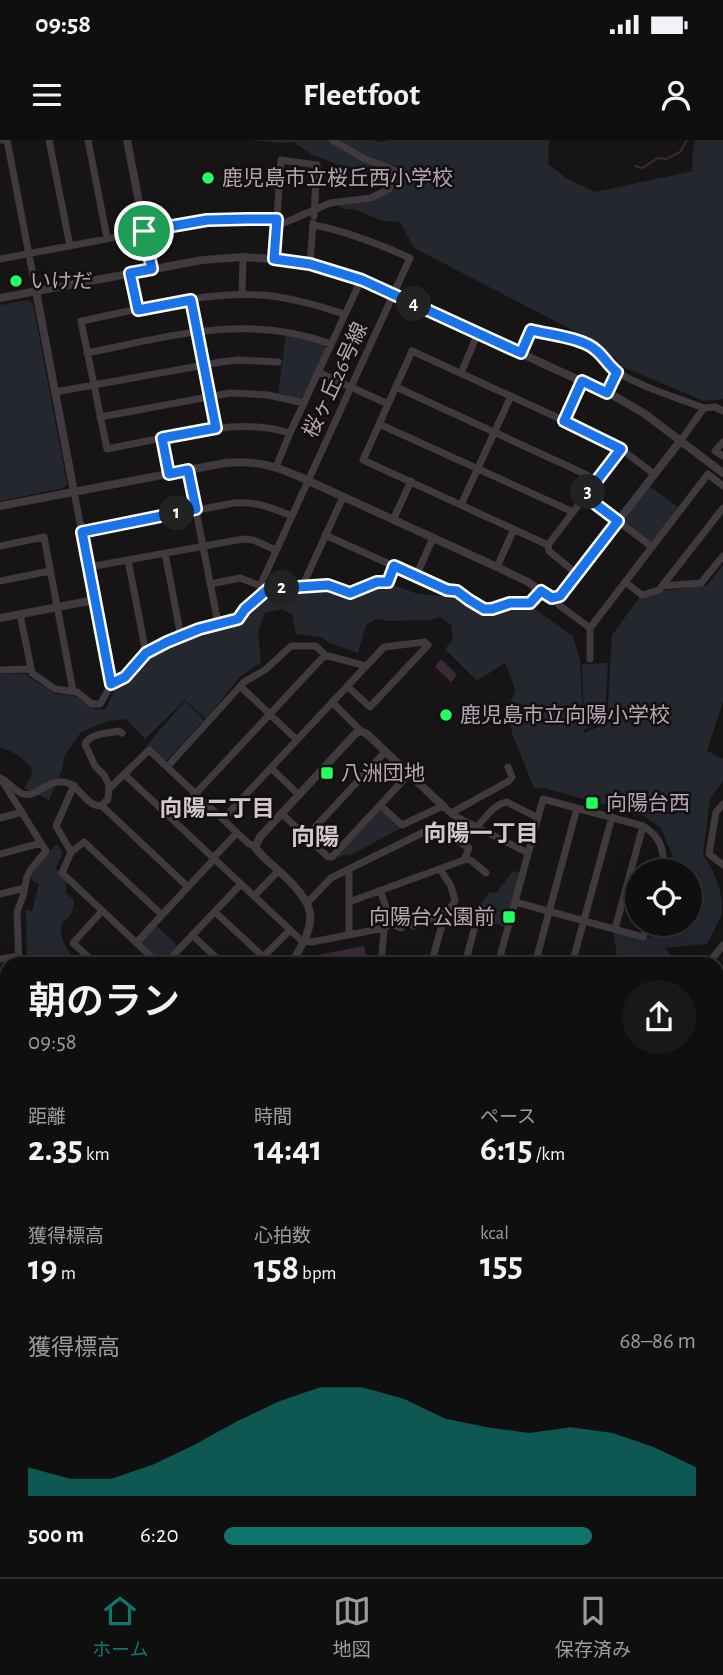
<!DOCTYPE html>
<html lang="ja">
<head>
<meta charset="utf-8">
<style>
	:root { --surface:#100f10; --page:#191819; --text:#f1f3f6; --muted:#9c9c9f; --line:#302f30; --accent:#0f766e }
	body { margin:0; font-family:"Alegreya Sans","Noto Sans JP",sans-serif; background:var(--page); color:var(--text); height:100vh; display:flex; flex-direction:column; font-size:26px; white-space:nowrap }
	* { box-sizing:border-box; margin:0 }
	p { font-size:23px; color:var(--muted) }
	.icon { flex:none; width:38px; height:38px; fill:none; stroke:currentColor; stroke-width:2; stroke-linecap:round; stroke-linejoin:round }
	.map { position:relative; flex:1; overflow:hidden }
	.details { position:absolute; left:0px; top:817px; width:724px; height:621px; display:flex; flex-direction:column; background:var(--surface); border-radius:21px 21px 0 0; box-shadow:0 7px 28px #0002,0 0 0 2px var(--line) }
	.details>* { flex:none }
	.buttons { position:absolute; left:625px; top:719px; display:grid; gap:14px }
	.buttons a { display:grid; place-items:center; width:77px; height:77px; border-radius:50%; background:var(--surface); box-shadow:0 7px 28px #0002,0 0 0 2px var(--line); font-size:35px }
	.pin { position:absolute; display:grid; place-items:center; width:60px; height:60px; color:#fff; margin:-30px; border:4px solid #fff; border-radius:50%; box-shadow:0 2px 7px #0007 }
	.km { position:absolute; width:35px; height:35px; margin:-18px; border-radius:50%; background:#222; color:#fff; font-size:19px; line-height:35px; text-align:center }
	.round { display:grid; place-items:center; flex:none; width:74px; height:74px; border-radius:37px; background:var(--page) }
	.headline { display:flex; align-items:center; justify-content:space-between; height:119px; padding:0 28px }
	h1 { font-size:38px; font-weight:600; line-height:52px }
	.metrics { display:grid; grid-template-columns:repeat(3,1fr); gap:10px; height:119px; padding:7px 28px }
	.metrics div { display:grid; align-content:center }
	.metrics b { font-size:35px; font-weight:600 }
	.metrics small { font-size:19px; font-weight:400 }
	.metrics p { font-size:19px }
	.chart { height:196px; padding:14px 28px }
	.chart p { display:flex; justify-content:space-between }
	.chart svg { width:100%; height:126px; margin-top:7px; fill:var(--accent); opacity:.7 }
	ul { padding:0 28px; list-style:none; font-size:23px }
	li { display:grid; grid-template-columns:112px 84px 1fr; align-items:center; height:52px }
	li i { height:18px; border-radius:9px; background:var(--accent) }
	.status { display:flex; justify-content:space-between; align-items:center; height:49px; padding:0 35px; background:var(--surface); direction:ltr }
	.status svg { height:19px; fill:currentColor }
	header { display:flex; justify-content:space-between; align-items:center; height:91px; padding:0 28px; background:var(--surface); font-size:32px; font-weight:600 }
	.tab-bar { display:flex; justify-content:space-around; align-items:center; height:98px; border-top:2px solid var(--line); background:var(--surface); font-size:19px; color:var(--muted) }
	.tab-bar a { display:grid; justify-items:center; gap:4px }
	.tab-bar .selected { color:var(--accent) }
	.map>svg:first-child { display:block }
	.green { fill:#24272e }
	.water { fill:#3b293a }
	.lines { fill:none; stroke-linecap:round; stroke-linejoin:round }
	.stream { stroke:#3b293a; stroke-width:2 }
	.minor { stroke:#40393d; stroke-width:7 }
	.tertiary { stroke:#40393d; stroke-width:8 }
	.minor-bridge { stroke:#40393d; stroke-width:7 }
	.route-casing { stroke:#fff; stroke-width:14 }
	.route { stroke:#1a73e8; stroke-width:9 }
	.poi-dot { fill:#23ff5d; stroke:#110f10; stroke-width:2.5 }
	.labels { text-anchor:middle; stroke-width:5; stroke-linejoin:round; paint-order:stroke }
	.poi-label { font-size:21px; fill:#b8a4b2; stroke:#110f10; text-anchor:start }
	.street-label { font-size:21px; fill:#b8a4b2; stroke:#110f10 }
	.neighbourhood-label { font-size:23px; font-weight:bold; fill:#d3c6cf; stroke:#110f10 }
	.quarter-label { font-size:24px; font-weight:bold; fill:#d3c6cf; stroke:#110f10 }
</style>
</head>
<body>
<div class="status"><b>09:58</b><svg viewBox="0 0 49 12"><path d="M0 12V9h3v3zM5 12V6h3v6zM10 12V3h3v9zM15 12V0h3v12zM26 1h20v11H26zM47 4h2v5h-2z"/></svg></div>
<header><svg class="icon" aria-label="menu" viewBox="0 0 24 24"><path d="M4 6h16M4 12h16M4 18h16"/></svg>Fleetfoot<svg class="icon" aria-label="person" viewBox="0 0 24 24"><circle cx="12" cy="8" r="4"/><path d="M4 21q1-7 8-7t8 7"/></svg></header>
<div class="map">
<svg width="723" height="1437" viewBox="0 0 723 1437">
	<rect width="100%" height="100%" fill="#161415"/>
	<path class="green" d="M252 0H329L390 31 391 36 388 45 311 14 293 2 280 3Z
		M335 0H372L382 2 388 0H549L548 24 566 38 595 52 693 31 692 17 695 0H723V259L704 261 623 227 599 204 414 108 400 82 383 81 356 70 340 68V64L373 62 376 57 389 52 398 28 397 26 379 23Z
		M28 160 33 163 67 344 64 348 0 361V165Z
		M286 194 324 203 326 210 303 257 298 259 278 253Z
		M650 346 679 368 653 401 648 402 625 384V378Z
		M723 425V561L707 611 723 619V641L710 659 703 715C715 730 723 753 722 773 718 784 712 794 707 804L665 808 678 824H637L633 820 617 816 613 791 651 798 655 784H690V732L668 731 672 715 661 688 644 676 544 648H534L512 593 507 568 516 551 505 523 477 541 445 509 453 499 451 485 441 477 430 480 389 481 376 479 366 485 358 513 330 503 320 497 296 494 292 475 283 469 265 473 258 491 261 522 240 537 206 579 185 560 145 599 126 579 109 581 81 592 65 615 62 630 49 660 24 648 31 636 32 628C23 618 14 611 0 608V534H25L55 554 75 556 94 569 105 570 117 546 134 534 151 514 168 505 221 486 242 482 270 453 301 450 332 451 355 456 381 445H393L418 454 443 456 455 453 481 469 486 474 510 465 523 468 532 467 573 496 580 520 584 593 607 583 612 495 642 454 707 445Z
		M608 523 605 581 584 590 582 524Z
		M185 561 204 580 167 620H164L147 605Z
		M380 671H383L401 688 349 716 348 714 339 717 337 716Z
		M57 704 63 713 56 728 66 740V753L74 760C73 770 72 777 62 782 59 796 63 803 71 815L59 824H27L26 770 32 771 39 744 31 740C35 724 45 715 57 704Z
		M513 731 520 733 506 787 473 777 476 770 490 752 496 753Z
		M156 785 178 806 164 821 161 822 141 804V800Z
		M723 1044V1113L718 1114V1049Z
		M7 1144V1254L0 1255V1146Z
		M0 1284H7V1347L0 1345Z
		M723 1339V1437H502L495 1432H718V1341Z
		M378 1432H477L472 1437H382Z"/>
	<path class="water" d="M441 519 457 535 451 542 435 527Z
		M364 806 367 819 339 824H307L312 816Z"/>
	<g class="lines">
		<path class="stream" d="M635 26 642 28 658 18 666 19 680 12 687 0"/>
		<path class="minor" d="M0 0H3
			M7 0 36 151
			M49 0 70 106
			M88 0 107 98
			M277 86 330 63 371 58 389 49 395 34 394 30 365 19 332 0
			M0 119 191 83 233 79 277 80
			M274 119 281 20 317 25 315 58
			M310 124 313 83
			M130 133 138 170
			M242 155 243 117
			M191 160 216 288
			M344 174C317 165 290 157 261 155 204 151 137 170 81 181L107 309C132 304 157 299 182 294 219 287 253 282 290 293L361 140
			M412 211 589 292 621 309 548 405 363 320Z
			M87 213C172 196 246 173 331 204
			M521 213 532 189C551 195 577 196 595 208 604 214 608 226 617 232 644 248 675 257 704 268
			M318 232 388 264
			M461 233 478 193
			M396 247 585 334 596 341
			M55 252 221 222 238 220 278 222
			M607 253 617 232
			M100 277 230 253 268 255 304 263
			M564 281 582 241
			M379 284 573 372
			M162 298 169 334
			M681 300 704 268 715 267 723 271
			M723 302 715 311 723 316
			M621 309 654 334
			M276 327 290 293
			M188 330 218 483
			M74 352 94 453
			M585 356 652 407
			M461 365 511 256
			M393 380 411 341
			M82 392 234 363C256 361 272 368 292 376
			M325 395 447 450C461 451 468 463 481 468 490 471 499 466 508 464 515 462 523 463 530 463L541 451
			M548 405 549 411 577 434
			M0 406 44 397 73 551
			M165 413 181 497
			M128 420 146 513
			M89 427 243 399 253 400 276 410
			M497 427 514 389
			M416 436 433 398
			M0 441 50 431
			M625 442 642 455 659 450 723 368
			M210 444 240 438 264 447
			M260 446 410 118C379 104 347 91 313 85
			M662 446 701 443 723 416
			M302 447 343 357
			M94 456 112 544
			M556 458 559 465 590 488
			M20 474 32 533 55 549 77 552 92 564H100L112 544 125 537 146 513 167 502 199 489 238 479 245 469 268 449 328 445 350 453 378 442H388L394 426
			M590 519V488L708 334 723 346
			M0 530 31 529
			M240 546 297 600
			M332 562 361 591
			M167 627 244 542 265 530 291 506H316L325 515 366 526
			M271 628 299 655
			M124 634 304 803
			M0 638C9 642 16 652 23 654 36 658 48 639 65 642 81 646 85 666 101 666L108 659 109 645 104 635 95 626 85 604C90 593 107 594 118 591L122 593
			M1 639 46 711 31 729 27 737 23 756 17 772 19 824
			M109 649 149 610 248 703 255 707
			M723 664 716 672 709 714 723 725
			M101 665 188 747
			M380 665 402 685 443 666
			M444 667 453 675 528 713
			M281 673 328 717H332L409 634
			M451 673 509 641 512 637 508 627
			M0 678 22 672
			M172 679 325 515
			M223 679 384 507 425 502 428 505 370 567 347 546
			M477 687C485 678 494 664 507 662L538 678
			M306 697 385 612
			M71 712 56 686 74 645
			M0 714 41 703
			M213 718 237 693
			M465 718 472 721 486 733
			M349 729V795
			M380 750 388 773 414 786C428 780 447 775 455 761L451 746 440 729
			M0 754 24 748
			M254 756 278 731
			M515 762 643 797 648 784
			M307 763 331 738 436 686 469 708 464 720 349 762
			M215 772 271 824
			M615 789 643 686
			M382 790 390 784 401 788
			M192 795 223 824
			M304 801 312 802 379 789 384 791 381 824
			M136 803 214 719
			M263 817 290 790
			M0 819 19 816
			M96 824 73 803 102 771
			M159 824 62 733 71 712 84 702 162 775
			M165 824 241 744
			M431 824 444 778 442 773
			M465 824 477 778
			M498 824 543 659 643 686C660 696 666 712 662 732
			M535 824 577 668
			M572 824 612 677
			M708 824 723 805
			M0 869 7 868
			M718 912 723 905
			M0 955 7 956
			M718 968 723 973
			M7 1029 5 1032 7 1041
			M718 1038 723 1031
			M0 1093 7 1111
			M718 1134 723 1132
			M0 1143 7 1141
			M718 1163 723 1161
			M718 1194 719 1198H718
			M718 1214 723 1212
			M0 1278H7
			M718 1287 723 1284
			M718 1318 723 1314
			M718 1332 723 1334
			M0 1405 7 1406
			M58 1432 59 1437
			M69 1432 82 1437
			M288 1437 296 1432
			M356 1437 373 1433 375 1437"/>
		<path class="tertiary" d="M127 0 152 129
			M36 151 74 352
			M0 158 202 120 243 117 283 120 310 124 361 140 618 258 645 274 723 333
			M0 366 225 323C254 320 273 325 300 337L497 427 528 442 549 457 556 458 563 452 681 300
			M0 478 89 461 92 460 94 453
			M291 824C319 778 318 767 278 730 270 723 261 716 255 707L260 697 355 594 361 591 367 594 444 667
			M718 878 723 871
			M0 1099 7 1096
			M718 1233 723 1227
			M0 1352 7 1355
			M0 1358 7 1361
			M133 1432 140 1437"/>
		<path class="minor-bridge" d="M314 76 315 58"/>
	</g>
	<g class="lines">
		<defs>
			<path id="route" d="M248 79H277L274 119 310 124 362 140 521 213 531 190C550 195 584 198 597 211 604 217 609 226 617 232L607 253 582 241 564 281 621 309 585 356 618 381 560 456 552 458 541 451 530 463H510L492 469H484L469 460 457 451 447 450 394 426 388 442H377L350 453 328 445 268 449 245 469 238 479 199 489 167 502 146 513 125 537 111 544 82 392 196 369 188 330 169 334 162 298 216 288 191 160 138 170 130 133 152 129 144 91 207 80Z"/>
		</defs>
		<use href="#route" class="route-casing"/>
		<use href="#route" class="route"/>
	</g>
	<g class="poi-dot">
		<circle cx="208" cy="38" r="7"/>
		<circle cx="16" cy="141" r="7"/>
		<circle cx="446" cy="575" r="7"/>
		<rect x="320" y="626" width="14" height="14" rx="3.5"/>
		<rect x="585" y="656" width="14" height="14" rx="3.5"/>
		<rect x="502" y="770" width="14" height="14" rx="3.5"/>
	</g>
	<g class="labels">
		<g class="poi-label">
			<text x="222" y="45">鹿児島市立桜丘西小学校</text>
			<text x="30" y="148">いけだ</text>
			<text x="460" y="582">鹿児島市立向陽小学校</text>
			<text x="341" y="640">八洲団地</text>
			<text x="606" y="670">向陽台西</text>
			<text x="495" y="784" text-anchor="end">向陽台公園前</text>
		</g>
		<g class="street-label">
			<text transform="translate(335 240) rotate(-65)" y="7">桜ヶ丘26号線</text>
		</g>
		<g class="neighbourhood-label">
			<text x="217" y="676">向陽二丁目</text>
			<text x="481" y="701">向陽一丁目</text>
		</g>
		<g class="quarter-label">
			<text x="315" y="705">向陽</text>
		</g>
	</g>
</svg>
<div class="buttons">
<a><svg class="icon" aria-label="locate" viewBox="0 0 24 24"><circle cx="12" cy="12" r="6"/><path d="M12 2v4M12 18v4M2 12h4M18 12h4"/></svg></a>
</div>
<div class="pin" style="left:144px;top:91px;background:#1e9e55"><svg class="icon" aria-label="arrive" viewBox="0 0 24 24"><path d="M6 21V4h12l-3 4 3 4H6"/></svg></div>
<b class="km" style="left:177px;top:373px">1</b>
<b class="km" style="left:282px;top:448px">2</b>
<b class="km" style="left:588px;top:352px">3</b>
<b class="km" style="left:414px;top:164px">4</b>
<section class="details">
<div class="headline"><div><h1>朝のラン</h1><p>09:58</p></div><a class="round"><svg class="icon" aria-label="share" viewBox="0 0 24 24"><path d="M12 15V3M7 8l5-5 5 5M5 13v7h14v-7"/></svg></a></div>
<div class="metrics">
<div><p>距離</p><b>2.35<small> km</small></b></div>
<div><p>時間</p><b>14:41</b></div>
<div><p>ペース</p><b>6:15<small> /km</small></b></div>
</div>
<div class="metrics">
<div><p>獲得標高</p><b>19<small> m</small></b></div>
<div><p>心拍数</p><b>158<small> bpm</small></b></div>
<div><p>kcal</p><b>155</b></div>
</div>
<div class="chart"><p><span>獲得標高</span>68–86 m</p>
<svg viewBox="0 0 160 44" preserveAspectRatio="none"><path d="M0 44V34L10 38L20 38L30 33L40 26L50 18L60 11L70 6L80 6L90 10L100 17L110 20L120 22L130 20L140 22L150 27L160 34V44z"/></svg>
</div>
<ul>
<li><b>500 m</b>6:20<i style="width:78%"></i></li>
</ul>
</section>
</div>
<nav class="tab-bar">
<a class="selected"><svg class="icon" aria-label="home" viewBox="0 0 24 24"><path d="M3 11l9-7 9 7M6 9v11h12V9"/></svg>ホーム</a>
<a><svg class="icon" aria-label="map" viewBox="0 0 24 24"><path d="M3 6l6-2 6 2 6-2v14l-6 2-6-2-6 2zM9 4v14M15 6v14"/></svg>地図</a>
<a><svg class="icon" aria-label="saved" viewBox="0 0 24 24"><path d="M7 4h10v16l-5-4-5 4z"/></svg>保存済み</a>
</nav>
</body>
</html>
